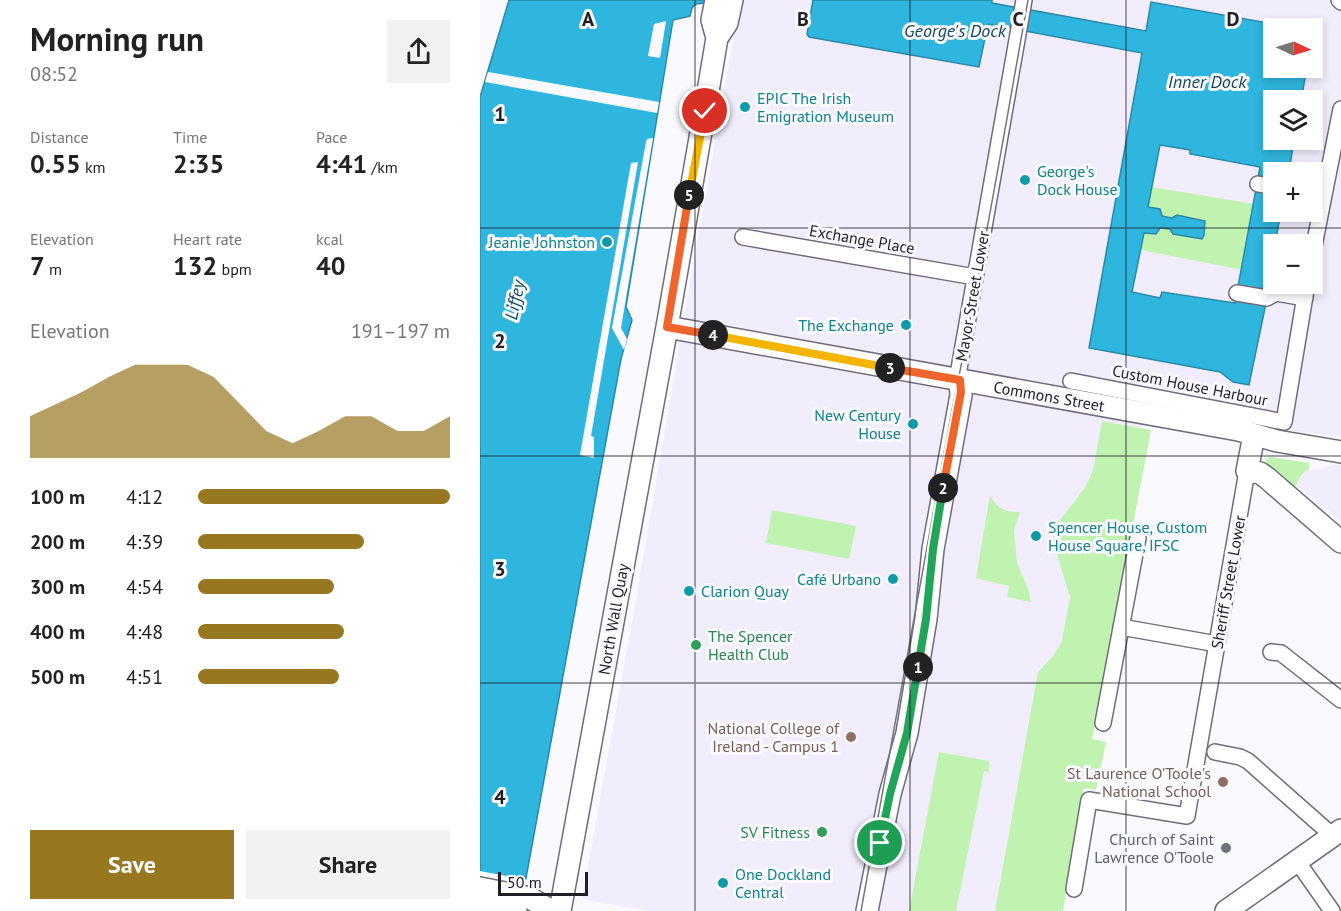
<!DOCTYPE html>
<html lang="en">
<head>
<meta charset="utf-8">
<style>
	:root { --surface:#fff; --page:#f2f2f2; --text:#222; --muted:#767676; --accent:#977720 }
	body { margin:0; font-family:"PT Sans",sans-serif; background:var(--page); color:var(--text); height:100vh; display:flex; flex-direction:column; font-size:22px; white-space:nowrap }
	* { box-sizing:border-box; margin:0 }
	p { font-size:20px; color:var(--muted) }
	.icon { flex:none; width:33px; height:33px; fill:none; stroke:currentColor; stroke-width:2; stroke-linecap:round; stroke-linejoin:round }
	.map { position:relative; flex:1; overflow:hidden }
	.drawer { display:flex; flex-direction:column; background:var(--surface); width:480px }
	.drawer>* { flex:none }
	.needle { width:39px; rotate:94deg }
	.buttons { position:absolute; left:783px; top:18px; display:grid; gap:12px }
	.buttons a { display:grid; place-items:center; width:60px; height:60px; border-radius:0px; background:var(--surface); box-shadow:0 3px 9px #0003; font-size:30px }
	.scale { position:absolute; left:18px; bottom:15px; width:90px; box-sizing:border-box; padding-left:6px; border:3px solid #211f26; border-top:0; font-size:16px; line-height:21px; white-space:nowrap; color:#211f26; -webkit-text-stroke:4px #faf9fd; paint-order:stroke }
	.pin { position:absolute; display:grid; place-items:center; width:51px; height:51px; color:#fff; margin:-26px; border:3px solid #fff; border-radius:50%; box-shadow:0 2px 6px #0007 }
	.km { position:absolute; width:30px; height:30px; margin:-15px; border-radius:50%; background:#222; color:#fff; font-size:16px; line-height:30px; text-align:center }
	.round { display:grid; place-items:center; flex:none; width:63px; height:63px; border-radius:0px; background:var(--page) }
	.head { display:flex; align-items:center; justify-content:space-between; height:102px; padding:0 30px }
	h1 { font-size:33px; font-weight:600; line-height:45px }
	.metrics { display:grid; grid-template-columns:repeat(3,1fr); gap:9px; height:102px; padding:6px 30px }
	.metrics div { display:grid; align-content:center }
	.metrics b { font-size:26px; font-weight:600 }
	.metrics small { font-size:16px; font-weight:400 }
	.metrics p { font-size:16px }
	.chart { height:168px; padding:12px 30px }
	.chart p { display:flex; justify-content:space-between }
	.chart svg { width:100%; height:108px; margin-top:6px; fill:var(--accent); opacity:.7 }
	.action { display:flex; gap:12px; margin-top:auto; padding:12px 30px }
	.action a { flex:1; height:69px; border-radius:0px; background:var(--accent); color:#fff; font-size:24px; font-weight:600; line-height:69px; text-align:center }
	.action a+a { background:var(--page); color:var(--text) }
	ul { padding:0 30px; list-style:none; font-size:20px }
	li { display:grid; grid-template-columns:96px 72px 1fr; align-items:center; height:45px }
	li i { height:15px; border-radius:8px; background:var(--accent) }
	main { display:flex; flex:1; min-height:0 }
	.map>svg:first-child { display:block }
	.built { fill:#f2edfd; fill-rule:evenodd }
	.green { fill:#c0f3af }
	.water { fill:#2fb6df; stroke:#2b89a8; stroke-width:1.5; fill-rule:evenodd }
	.pier { fill:#faf9fd }
	.lines { fill:none; stroke-linecap:round; stroke-linejoin:round }
	.street-casing { stroke:#716c7c; stroke-width:18 }
	.secondary-casing { stroke:#716c7c; stroke-width:24 }
	.street { stroke:#fff; stroke-width:15 }
	.secondary { stroke:#fff; stroke-width:21 }
	.tram { stroke:#77757b; stroke-width:1.5 }
	.split-1-casing { stroke:#fff; stroke-width:12 }
	.split-2-casing { stroke:#fff; stroke-width:12 }
	.split-3-casing { stroke:#fff; stroke-width:12 }
	.split-4-casing { stroke:#fff; stroke-width:12 }
	.split-5-casing { stroke:#fff; stroke-width:12 }
	.split-6-casing { stroke:#fff; stroke-width:12 }
	.split-1 { stroke:#22a559; stroke-width:8 }
	.split-2 { stroke:#22a559; stroke-width:8 }
	.split-3 { stroke:#f0652b; stroke-width:8 }
	.split-4 { stroke:#f5b400; stroke-width:8 }
	.split-5 { stroke:#f0652b; stroke-width:8 }
	.split-6 { stroke:#f5b400; stroke-width:8 }
	.grid { fill:none; stroke:#211f26; stroke-width:1.5; stroke-opacity:0.55 }
	.culture-dot { fill:#0f9aa8; stroke:#faf9fd; stroke-width:2 }
	.leisure-dot { fill:#2e9e5b; stroke:#faf9fd; stroke-width:2 }
	.education-dot { fill:#8d6e63; stroke:#faf9fd; stroke-width:2 }
	.worship-dot { fill:#6b7280; stroke:#faf9fd; stroke-width:2 }
	.labels { text-anchor:middle; stroke-width:6; stroke-linejoin:round; paint-order:stroke }
	.culture-label { font-size:16px; fill:#0d838f; stroke:#faf9fd; text-anchor:start }
	.street-label { font-size:16px; fill:#211f26; stroke:#faf9fd }
	.leisure-label { font-size:16px; fill:#27864d; stroke:#faf9fd; text-anchor:start }
	.education-label { font-size:16px; fill:#785e54; stroke:#faf9fd; text-anchor:end }
	.worship-label { font-size:16px; fill:#5b616d; stroke:#faf9fd; text-anchor:end }
	.water-label { font-size:18px; font-style:italic; fill:#114859; stroke:#faf9fd }
	.grid-label { font-size:20px; text-anchor:middle; font-weight:bold; fill:#211f26; stroke:#faf9fd; stroke-width:6; stroke-linejoin:round; paint-order:stroke }
</style>
</head>
<body>
<main>
<section class="drawer">
<div class="head"><div><h1>Morning run</h1><p>08:52</p></div><a class="round"><svg class="icon" aria-label="share" viewBox="0 0 24 24"><path d="M12 15V3M7 8l5-5 5 5M5 13v7h14v-7"/></svg></a></div>
<div class="metrics">
<div><p>Distance</p><b>0.55<small> km</small></b></div>
<div><p>Time</p><b>2:35</b></div>
<div><p>Pace</p><b>4:41<small> /km</small></b></div>
</div>
<div class="metrics">
<div><p>Elevation</p><b>7<small> m</small></b></div>
<div><p>Heart rate</p><b>132<small> bpm</small></b></div>
<div><p>kcal</p><b>40</b></div>
</div>
<div class="chart"><p><span>Elevation</span>191–197 m</p>
<svg viewBox="0 0 160 44" preserveAspectRatio="none"><path d="M0 44V27L10 22L20 17L30 11L40 6L50 6L60 6L70 11L80 22L90 33L100 38L110 33L120 27L130 27L140 33L150 33L160 27V44z"/></svg>
</div>
<ul>
<li><b>100 m</b>4:12<i style="width:100%"></i></li>
<li><b>200 m</b>4:39<i style="width:66%"></i></li>
<li><b>300 m</b>4:54<i style="width:54%"></i></li>
<li><b>400 m</b>4:48<i style="width:58%"></i></li>
<li><b>500 m</b>4:51<i style="width:56%"></i></li>
</ul>
<div class="action"><a>Save</a><a>Share</a></div>
</section>
<div class="map">
<svg width="861" height="911" viewBox="0 0 861 911">
	<rect width="100%" height="100%" fill="#faf9fd"/>
	<path class="built" d="M260 0H851L861 11V437L674 412 663 421 573 911H169L102 899 156 600 200 342ZM794 28H832V68H794ZM794 100H832V140H794ZM794 172H832V212H794ZM794 244H832V284H794Z
		M857 464 861 465V521L826 493 816 486 818 480 823 472 829 469H841Z"/>
	<path class="green" d="M672 187 774 204 766 238 762 270 661 250 664 232 679 228 690 229 693 234 721 239 724 235 726 225 681 216 668 207Z
		M622 421 671 430 612 739 626 742 616 790 604 788 583 911H515L558 672 574 655 582 641 590 597 575 548 573 536 578 523 606 486 613 470Z
		M791 457 829 463V469C822 473 818 478 816 486H814L787 464 786 460 788 458Z
		M510 495C518 509 524 512 540 512L534 530 537 563 549 591 551 602 527 597 529 586 496 578Z
		M292 510 376 526 369 559 286 543Z
		M459 752 509 761V772L504 771 476 911H429Z"/>
	<path class="water" d="M29 0H253L216 4 212 8 210 16 193 20 146 307 152 320 141 359 40 911H0V97Z
		M333 0H512V3L666 31 671 2 816 28H794V68H827L821 100H794V140H814L809 172H794V212H801L795 244H794L793 256 785 308 769 385 753 382 740 372 609 348 662 53 508 24 499 67 329 37 327 34ZM680 145 710 150V154L780 167 755 303 682 292 680 298 652 292 664 233 676 234 680 228 690 229 693 234 722 239 724 235 725 221 697 215 692 218 682 216 680 209 668 207Z"/>
	<path class="pier" d="M186 21 180 58 168 56 174 24Z
		M8 72 179 102 177 113 5 82Z
		M173 138 141 328 147 339 144 350 132 328 166 142 167 139Z
		M158 162 111 436 114 437V458L100 455 151 163Z
		M0 871 48 880 43 911H0Z"/>
	<g class="lines">
		<defs>
			<path id="street" d="M859 0 861 2
				M778 184 794 187
				M263 237 495 277
				M832 256 861 109
				M757 293 787 298 796 293 825 298
				M480 380 479 369 544 0
				M591 381 804 422 827 284
				M641 627 737 644
				M791 652 801 653 861 700
				M623 723 658 538
				M735 752 760 757 768 761 853 836
				M817 861 852 911
				M594 889 609 800 707 816 767 471"/>
			<path id="secondary" d="M237 38 247 23 252 0
				M187 327 758 430 797 441 861 452
				M774 435 767 471 780 473 787 478 861 542
				M0 888 50 898 68 909
				M0 905 36 911
				M80 911 187 327 224 115 237 38 232 20 236 0
				M387 911 410 794 427 733 446 619 453 549 481 395 480 380
				M746 911 861 830"/>
		</defs>
		<use href="#street" class="street-casing"/>
		<use href="#secondary" class="secondary-casing"/>
		<use href="#street" class="street"/>
		<use href="#secondary" class="secondary"/>
		<path class="tram" d="M381 911 471 415C500 277 523 139 548 0"/>
	</g>
	<g class="lines">
		<defs>
			<path id="split-1" d="M400 843 410 794 427 733 438 667"/>
			<path id="split-2" d="M438 667 446 619 453 549 463 488"/>
			<path id="split-3" d="M410 368 480 380 481 392 463 488"/>
			<path id="split-4" d="M233 335 410 368"/>
			<path id="split-5" d="M209 195 187 327 233 335"/>
			<path id="split-6" d="M209 195 225 111"/>
		</defs>
		<use href="#split-1" class="split-1-casing"/>
		<use href="#split-2" class="split-2-casing"/>
		<use href="#split-3" class="split-3-casing"/>
		<use href="#split-4" class="split-4-casing"/>
		<use href="#split-5" class="split-5-casing"/>
		<use href="#split-6" class="split-6-casing"/>
		<use href="#split-1" class="split-1"/>
		<use href="#split-2" class="split-2"/>
		<use href="#split-3" class="split-3"/>
		<use href="#split-4" class="split-4"/>
		<use href="#split-5" class="split-5"/>
		<use href="#split-6" class="split-6"/>
	</g>
	<path class="grid" d="M215 0V911M430 0V911M646 0V911M0 228H861M0 456H861M0 683H861"/>
	<g class="culture-dot">
		<circle cx="265" cy="107" r="6"/>
		<circle cx="545" cy="180" r="6"/>
		<circle cx="127" cy="242" r="6"/>
		<circle cx="426" cy="325" r="6"/>
		<circle cx="433" cy="424" r="6"/>
		<circle cx="556" cy="536" r="6"/>
		<circle cx="413" cy="579" r="6"/>
		<circle cx="209" cy="591" r="6"/>
		<circle cx="243" cy="883" r="6"/>
	</g>
	<g class="leisure-dot">
		<circle cx="216" cy="645" r="6"/>
		<circle cx="342" cy="832" r="6"/>
	</g>
	<g class="education-dot">
		<circle cx="371" cy="737" r="6"/>
		<circle cx="743" cy="782" r="6"/>
	</g>
	<circle class="worship-dot" cx="746" cy="848" r="6"/>
	<g class="labels">
		<g class="culture-label">
			<text x="277" y="104">EPIC The Irish<tspan x="277" dy="18">Emigration Museum</tspan></text>
			<text x="557" y="177">George's<tspan x="557" dy="18">Dock House</tspan></text>
			<text x="115" y="248" text-anchor="end">Jeanie Johnston</text>
			<text x="414" y="331" text-anchor="end">The Exchange</text>
			<text x="421" y="421" text-anchor="end">New Century<tspan x="421" dy="18">House</tspan></text>
			<text x="568" y="533">Spencer House, Custom<tspan x="568" dy="18">House Square, IFSC</tspan></text>
			<text x="401" y="585" text-anchor="end">Café Urbano</text>
			<text x="221" y="597">Clarion Quay</text>
			<text x="255" y="880">One Dockland<tspan x="255" dy="18">Central</tspan></text>
		</g>
		<g class="street-label">
			<text transform="translate(382 239) rotate(10)" y="6">Exchange Place</text>
			<text transform="translate(492 296) rotate(-80)" y="6">Mayor Street Lower</text>
			<text transform="translate(710 385) rotate(11)" y="6">Custom House Harbour</text>
			<text transform="translate(569 396) rotate(10)" y="6">Commons Street</text>
			<text transform="translate(748 582) rotate(-80)" y="6">Sheriff Street Lower</text>
			<text transform="translate(133 619) rotate(-80)" y="6">North Wall Quay</text>
		</g>
		<g class="leisure-label">
			<text x="228" y="642">The Spencer<tspan x="228" dy="18">Health Club</tspan></text>
			<text x="330" y="838" text-anchor="end">SV Fitness</text>
		</g>
		<g class="education-label">
			<text x="359" y="734">National College of<tspan x="359" dy="18">Ireland - Campus 1</tspan></text>
			<text x="731" y="779">St Laurence O'Toole's<tspan x="731" dy="18">National School</tspan></text>
		</g>
		<g class="worship-label">
			<text x="734" y="845">Church of Saint<tspan x="734" dy="18">Lawrence O'Toole</tspan></text>
		</g>
		<g class="water-label">
			<text x="475" y="37">George's Dock</text>
			<text x="727" y="88">Inner Dock</text>
			<text transform="translate(35 300) rotate(-78)" y="6">Liffey</text>
		</g>
	</g>
	<g class="grid-label">
		<text x="108" y="26">A</text>
		<text x="323" y="26">B</text>
		<text x="538" y="26">C</text>
		<text x="753" y="26">D</text>
		<text x="20" y="121">1</text>
		<text x="20" y="348">2</text>
		<text x="20" y="576">3</text>
		<text x="20" y="804">4</text>
	</g>
</svg>
<div class="buttons">
<a><svg class="needle" viewBox="-14 -14 28 28"><path d="M0-13l5 13h-10z" fill="#e53935"/><path d="M0 13l5-13h-10z" fill="#767676"/></svg></a>
<a><svg class="icon" aria-label="layers" viewBox="0 0 24 24"><path d="M12 4l9 5-9 5-9-5zM3 14l9 5 9-5"/></svg></a>
<a>+</a>
<a>−</a>
</div>
<div class="scale">50 m</div>
<div class="pin" style="left:400px;top:843px;background:#1e9e55"><svg class="icon" aria-label="arrive" viewBox="0 0 24 24"><path d="M6 21V4h12l-3 4 3 4H6"/></svg></div>
<div class="pin" style="left:225px;top:111px;background:#d93025"><svg class="icon" aria-label="check" viewBox="0 0 24 24"><path d="M5 12l5 5 9-10"/></svg></div>
<b class="km" style="left:438px;top:667px">1</b>
<b class="km" style="left:463px;top:488px">2</b>
<b class="km" style="left:410px;top:368px">3</b>
<b class="km" style="left:233px;top:335px">4</b>
<b class="km" style="left:209px;top:195px">5</b>
</div>
</main>
</body>
</html>
